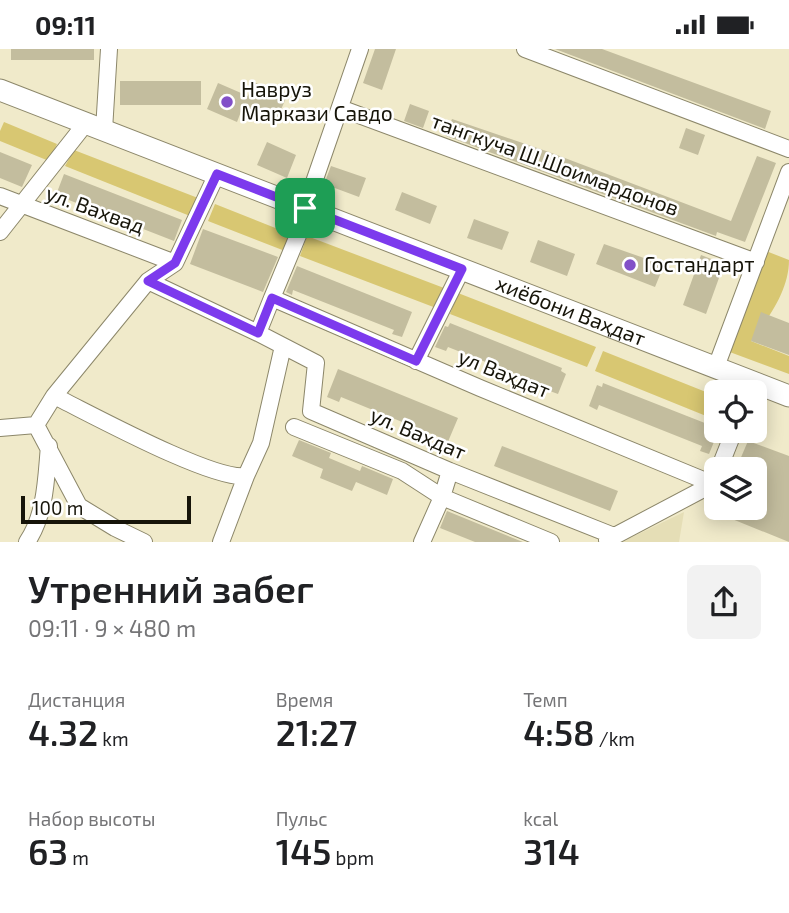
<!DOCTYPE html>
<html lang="ru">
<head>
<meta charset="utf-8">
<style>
	:root { --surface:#fff; --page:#f2f2f2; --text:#202124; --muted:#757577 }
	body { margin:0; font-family:"Exo 2",sans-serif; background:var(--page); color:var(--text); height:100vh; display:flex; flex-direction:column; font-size:26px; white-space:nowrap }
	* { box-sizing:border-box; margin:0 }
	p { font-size:23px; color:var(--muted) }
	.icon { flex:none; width:38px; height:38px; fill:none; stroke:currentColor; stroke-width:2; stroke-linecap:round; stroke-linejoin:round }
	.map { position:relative; height:493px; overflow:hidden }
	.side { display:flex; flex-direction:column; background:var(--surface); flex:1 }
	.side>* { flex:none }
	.tools { position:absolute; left:704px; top:331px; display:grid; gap:14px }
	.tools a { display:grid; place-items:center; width:63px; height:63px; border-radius:10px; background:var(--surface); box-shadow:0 4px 18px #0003; font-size:35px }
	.scale { position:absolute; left:21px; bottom:18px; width:170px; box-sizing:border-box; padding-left:7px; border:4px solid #161409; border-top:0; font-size:19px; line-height:24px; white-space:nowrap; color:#161409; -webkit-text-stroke:5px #fff; paint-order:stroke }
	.pin { position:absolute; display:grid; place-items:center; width:60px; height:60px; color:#fff; margin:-30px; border-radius:14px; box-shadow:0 4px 10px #0006 }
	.round { display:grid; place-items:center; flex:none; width:74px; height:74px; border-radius:10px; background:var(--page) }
	.head { display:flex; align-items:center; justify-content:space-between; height:119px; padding:0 28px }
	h1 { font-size:38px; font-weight:600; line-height:52px }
	.stats { display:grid; grid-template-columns:repeat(3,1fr); gap:10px; height:119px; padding:7px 28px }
	.stats div { display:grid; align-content:center }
	.stats b { font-size:35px; font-weight:600 }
	.stats small { font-size:19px; font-weight:400 }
	.stats p { font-size:19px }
	.status { display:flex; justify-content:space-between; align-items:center; height:49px; padding:0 35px; background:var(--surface); direction:ltr }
	.status svg { height:19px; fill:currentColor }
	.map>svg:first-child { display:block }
	.built { fill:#e5deb6 }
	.green { fill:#d8c772 }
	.building { fill:#c3bd9e }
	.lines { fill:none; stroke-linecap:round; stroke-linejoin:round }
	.minor-casing { stroke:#8c876a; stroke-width:18 }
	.major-casing { stroke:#8c876a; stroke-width:23 }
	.minor { stroke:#fff; stroke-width:16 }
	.major { stroke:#fff; stroke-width:21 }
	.route-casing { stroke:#fff; stroke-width:14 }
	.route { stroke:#7c3aed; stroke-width:9 }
	.poi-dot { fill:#8250c8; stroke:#fff; stroke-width:2.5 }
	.labels { text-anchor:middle; stroke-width:5; stroke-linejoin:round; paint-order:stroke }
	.poi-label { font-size:21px; fill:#161409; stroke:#fff; text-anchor:start }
	.street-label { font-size:21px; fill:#161409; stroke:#fff }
</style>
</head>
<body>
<div class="status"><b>09:11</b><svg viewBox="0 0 49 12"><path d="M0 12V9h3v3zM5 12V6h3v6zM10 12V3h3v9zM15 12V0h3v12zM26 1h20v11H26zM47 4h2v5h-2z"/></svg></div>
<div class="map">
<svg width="789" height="493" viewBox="0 0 789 493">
	<rect width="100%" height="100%" fill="#f0eaca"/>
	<path class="built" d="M684 463 679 493H622Z"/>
	<path class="green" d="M4 73 57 95 49 112 0 92V82Z
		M74 101 198 149 190 167 65 117Z
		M215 155 293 186 285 202 208 172Z
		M307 187 444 239 436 259 300 207Z
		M766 202 789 211C789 241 769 269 751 292L789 307V325L727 302Z
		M458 244 596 298 587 318 450 265Z
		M603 302 716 347V371L595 322Z"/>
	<path class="building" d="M11 0H94V11H11Z
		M375 0H396L382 41 363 34Z
		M555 0H602L771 62 765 80Z
		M120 32H201V56H120Z
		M254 33 287 47 275 74 242 60 237 73 207 60 218 34 248 47Z
		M410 55 429 62 423 79 404 72Z
		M452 70 549 103 731 172 757 107 776 114 745 193 717 183 716 187 446 87Z
		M686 79 705 86 698 106 679 99Z
		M267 93 296 106 287 129 257 116Z
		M0 103 32 116 22 138 0 129Z
		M331 117 366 129 359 148 324 135Z
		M64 125 182 171 174 192 56 146Z
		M402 143 437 157 430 175 395 161Z
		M474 170 509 183 502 201 467 189Z
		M203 180 278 208 263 243 190 215Z
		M538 191 575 205 567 227 530 213Z
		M604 195 664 216 655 238 596 215Z
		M701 206 724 215 706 265 683 256Z
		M297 217 412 263 402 288 392 285 394 281 293 241 292 246 286 243Z
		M761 263 789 274V306L751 292Z
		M450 274 562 319 561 322 566 325 558 345 547 341 548 338 448 298 446 302 435 298 445 277 448 278Z
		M338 320 458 369 447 395 437 391 439 388 341 348 339 353 327 348Z
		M603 334 715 378 713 382 718 383 709 405 700 402 702 397 599 356 597 361 589 357 597 336 602 338Z
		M299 391 331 404 329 409 360 422 362 417 393 430 387 446 356 433 352 442 320 429 323 420 292 407Z
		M748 392 789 407V493L705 459 754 458V420H736Z
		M502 397 618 442 610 462 494 417Z
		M447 462 523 493H475L440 479Z"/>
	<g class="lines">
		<defs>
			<path id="minor" d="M525 0 789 100
				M340 59 756 213
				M104 81 109 0
				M0 147 175 214
				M305 159 360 0
				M0 183 86 74
				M148 232 258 284 272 249 480 339 713 435
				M272 249 309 160
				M258 284 316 314 311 362 450 422 614 487
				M416 312 462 220
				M716 318 789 123
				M54 347C89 364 213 432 246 427L261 394 283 297
				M36 376 79 457 115 479 144 493
				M294 378 402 422 442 448 551 493
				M0 379 36 376 54 347 148 232 175 214 217 125
				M719 420 734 382
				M607 491 713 435
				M27 493C46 465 46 429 49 397
				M221 493 246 427
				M422 493 442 448 450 422"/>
			<g id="major">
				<path id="s1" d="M0 41 789 347"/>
			</g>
		</defs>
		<use href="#minor" class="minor-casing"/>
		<use href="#major" class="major-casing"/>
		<use href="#minor" class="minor"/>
		<use href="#major" class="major"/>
	</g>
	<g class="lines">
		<defs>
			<path id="route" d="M217 125 462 220 416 312 272 249 258 284 148 232 175 214Z"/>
		</defs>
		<use href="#route" class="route-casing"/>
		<use href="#route" class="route"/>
	</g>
	<g class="poi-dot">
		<circle cx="227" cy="53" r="7"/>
		<circle cx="630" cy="216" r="7"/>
	</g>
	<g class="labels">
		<g class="poi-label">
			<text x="241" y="48">Навруз<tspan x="241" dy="24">Маркази Савдо</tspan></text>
			<text x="644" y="223">Гостандарт</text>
		</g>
		<g class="street-label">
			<text transform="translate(555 116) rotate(20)" y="7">тангкуча Ш.Шоимардонов</text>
			<text transform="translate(95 161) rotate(20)" y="7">ул. Вахвад</text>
			<text dy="7" stroke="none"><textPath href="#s1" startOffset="612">хиёбони Ваҳдат</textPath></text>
			<text transform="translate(504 325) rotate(22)" y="7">ул Ваҳдат</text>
			<text transform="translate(418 385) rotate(23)" y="7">ул. Вахдат</text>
		</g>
	</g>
</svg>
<div class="tools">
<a><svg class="icon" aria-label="locate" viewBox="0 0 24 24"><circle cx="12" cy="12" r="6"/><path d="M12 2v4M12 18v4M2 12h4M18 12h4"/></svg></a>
<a><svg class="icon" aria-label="layers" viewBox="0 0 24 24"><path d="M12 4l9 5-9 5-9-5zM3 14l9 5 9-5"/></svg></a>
</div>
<div class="scale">100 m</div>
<div class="pin" style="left:305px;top:159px;background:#1e9e55"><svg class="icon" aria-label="arrive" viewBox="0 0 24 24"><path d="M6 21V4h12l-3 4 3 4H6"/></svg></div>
</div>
<section class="side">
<div class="head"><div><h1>Утренний забег</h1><p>09:11 · 9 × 480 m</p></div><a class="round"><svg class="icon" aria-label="share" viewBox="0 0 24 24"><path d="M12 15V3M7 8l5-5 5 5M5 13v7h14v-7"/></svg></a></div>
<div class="stats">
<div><p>Дистанция</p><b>4.32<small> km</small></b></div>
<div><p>Время</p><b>21:27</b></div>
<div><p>Темп</p><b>4:58<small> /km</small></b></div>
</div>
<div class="stats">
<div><p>Набор высоты</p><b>63<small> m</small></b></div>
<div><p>Пульс</p><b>145<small> bpm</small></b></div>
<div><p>kcal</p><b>314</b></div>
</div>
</section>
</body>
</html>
